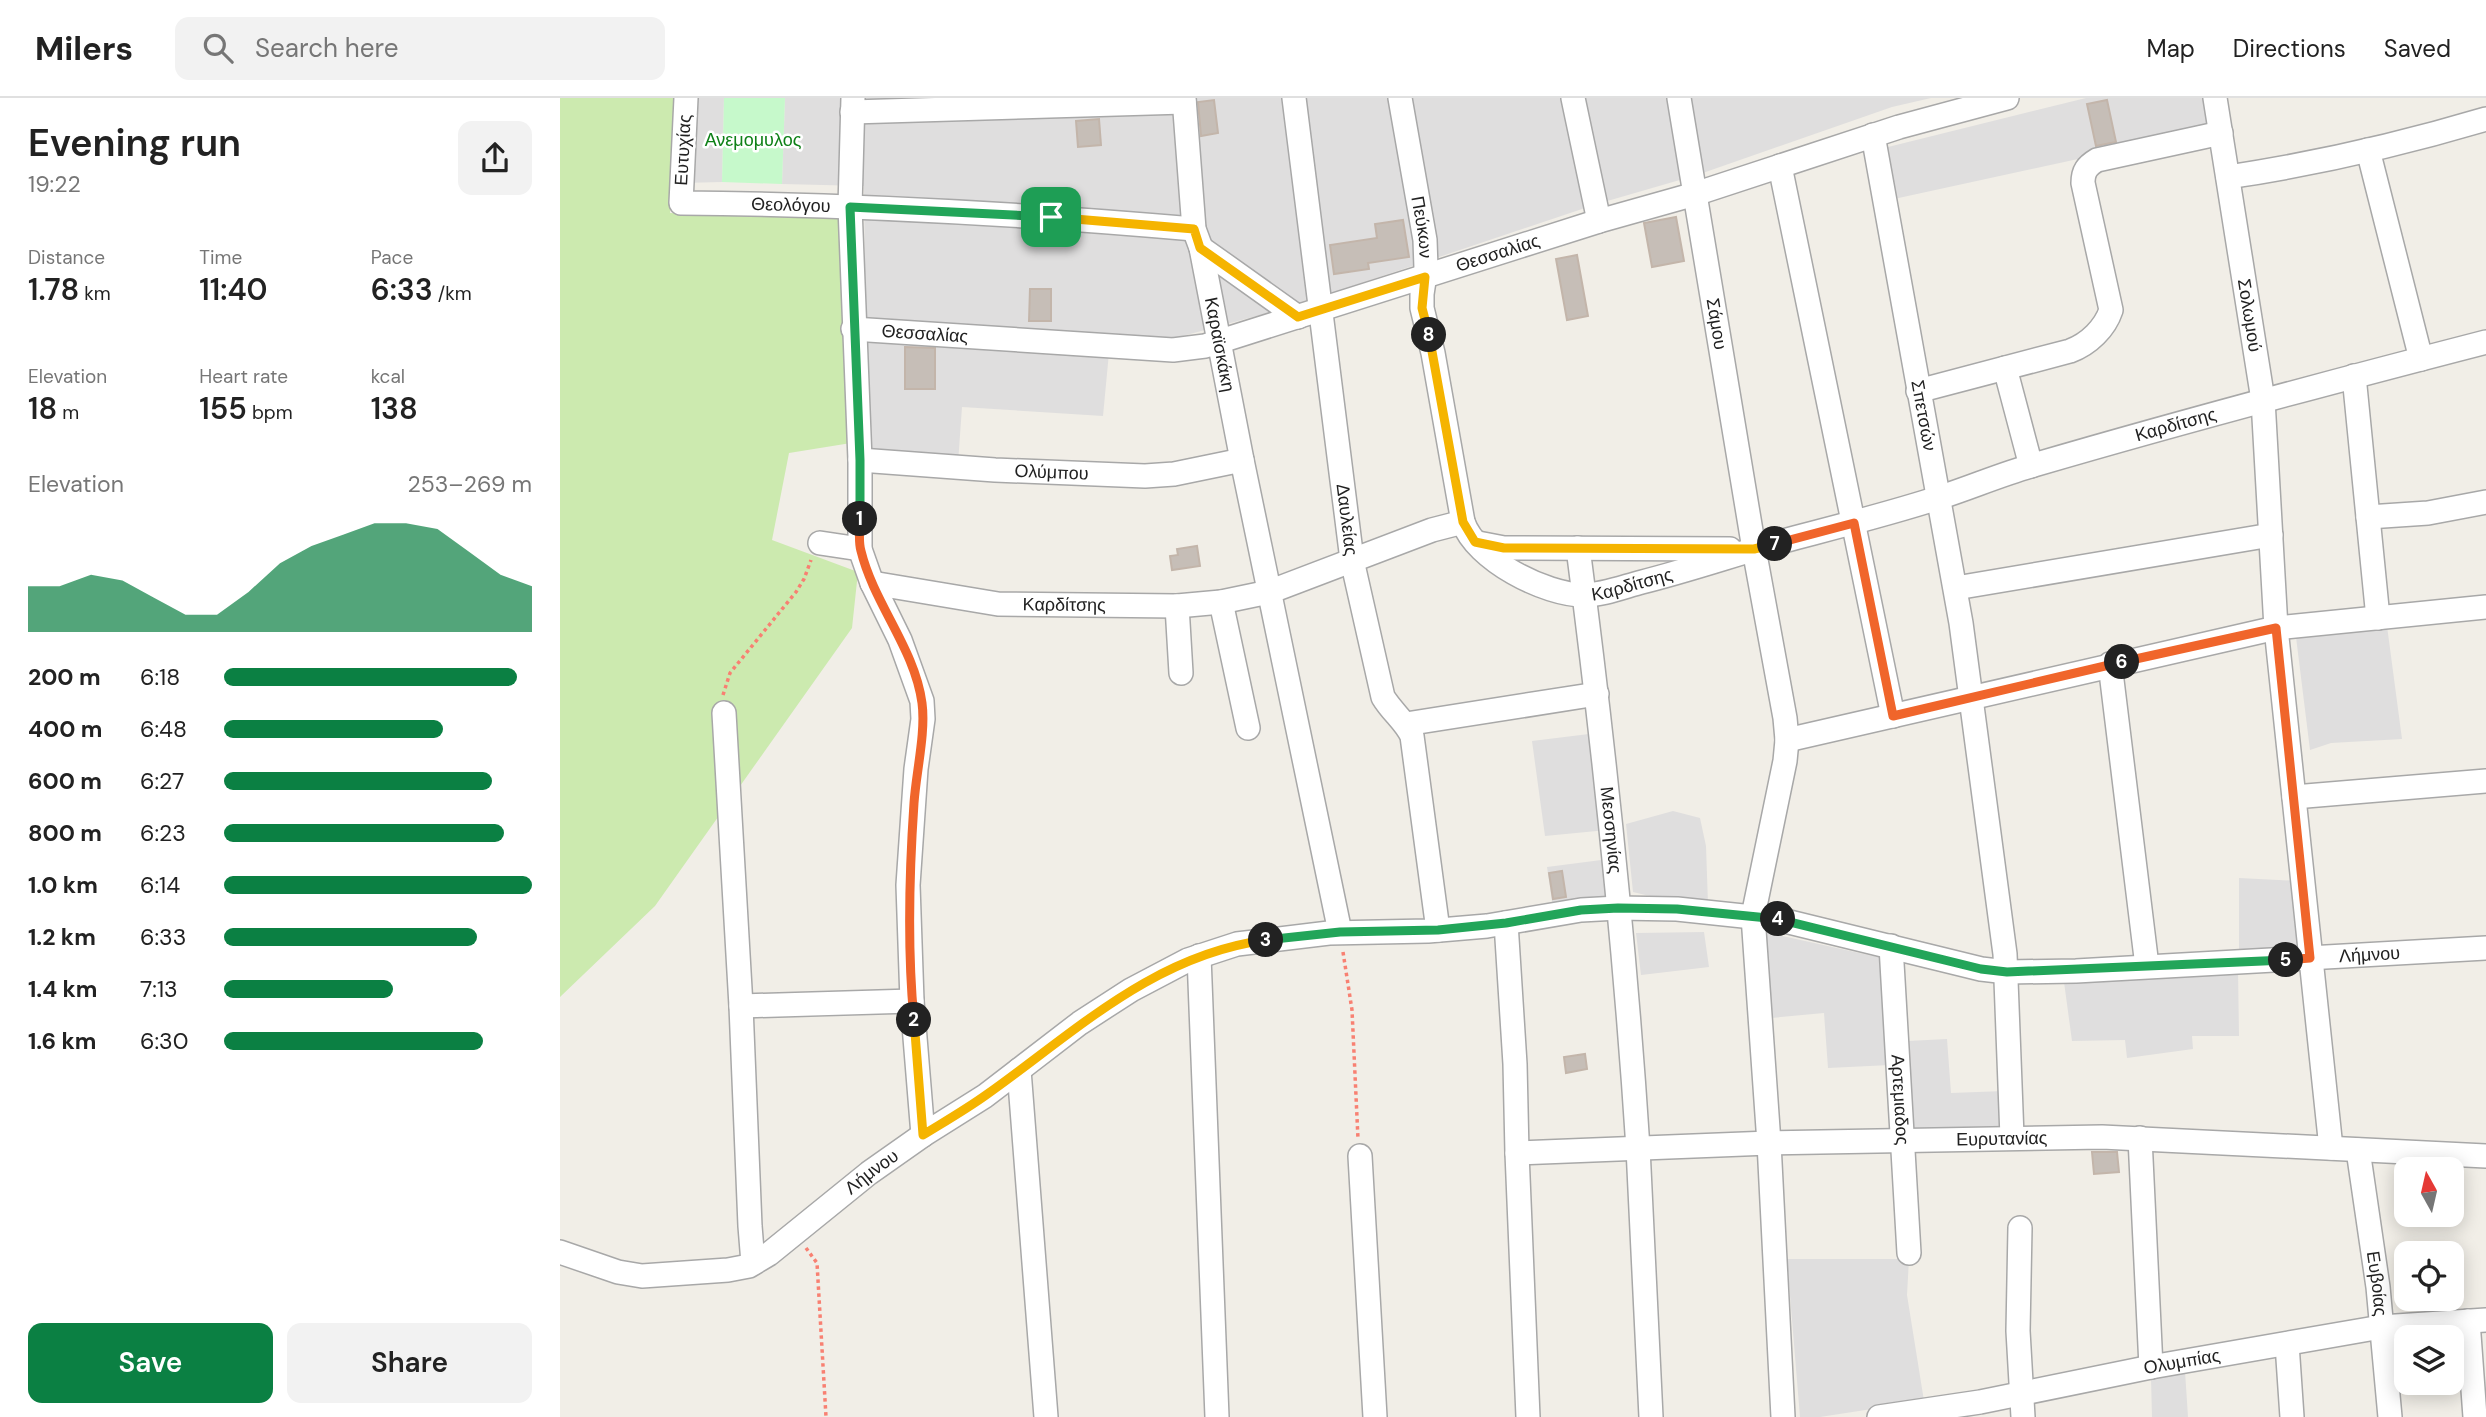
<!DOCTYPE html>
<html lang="en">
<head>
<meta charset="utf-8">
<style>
	:root { --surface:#fff; --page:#f2f2f2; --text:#222; --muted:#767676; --line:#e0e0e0; --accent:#0b8043 }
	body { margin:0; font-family:"DM Sans",sans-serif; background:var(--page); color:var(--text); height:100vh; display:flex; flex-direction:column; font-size:26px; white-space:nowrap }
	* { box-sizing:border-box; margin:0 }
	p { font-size:23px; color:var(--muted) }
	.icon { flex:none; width:38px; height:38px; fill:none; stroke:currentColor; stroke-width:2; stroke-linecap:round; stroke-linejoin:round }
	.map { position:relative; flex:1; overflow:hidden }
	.side { display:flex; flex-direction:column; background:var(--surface); width:560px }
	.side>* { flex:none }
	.needle { width:46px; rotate:352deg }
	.buttons { position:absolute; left:1834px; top:1059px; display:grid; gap:14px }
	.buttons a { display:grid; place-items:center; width:70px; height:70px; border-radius:14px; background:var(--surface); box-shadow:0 4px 18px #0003; font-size:35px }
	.pin { position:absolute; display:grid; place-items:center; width:60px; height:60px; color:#fff; margin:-30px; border-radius:14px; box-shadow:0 4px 10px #0006 }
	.km { position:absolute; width:35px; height:35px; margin:-18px; border-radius:50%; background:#222; color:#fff; font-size:19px; line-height:35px; text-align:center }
	.round { display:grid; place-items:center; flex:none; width:74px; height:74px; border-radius:14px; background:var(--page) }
	.summary { display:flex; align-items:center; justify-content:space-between; height:119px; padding:0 28px }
	h1 { font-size:38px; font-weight:600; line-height:52px }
	.figures { display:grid; grid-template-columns:repeat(3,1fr); gap:10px; height:119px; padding:7px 28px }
	.figures div { display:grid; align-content:center }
	.figures b { font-size:30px; font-weight:600 }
	.figures small { font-size:19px; font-weight:400 }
	.figures p { font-size:19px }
	.chart { height:196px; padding:14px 28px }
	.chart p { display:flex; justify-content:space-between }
	.chart svg { width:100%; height:126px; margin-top:7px; fill:var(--accent); opacity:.7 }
	.button { display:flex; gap:14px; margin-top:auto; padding:14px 28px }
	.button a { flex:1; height:80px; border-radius:14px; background:var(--accent); color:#fff; font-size:28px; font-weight:600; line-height:80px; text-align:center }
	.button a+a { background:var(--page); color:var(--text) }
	ul { padding:0 28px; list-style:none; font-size:23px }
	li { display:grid; grid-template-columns:112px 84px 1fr; align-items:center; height:52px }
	li i { height:18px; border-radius:9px; background:var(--accent) }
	header { display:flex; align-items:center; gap:42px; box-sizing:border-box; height:98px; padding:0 35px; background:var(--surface); border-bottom:2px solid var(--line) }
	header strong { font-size:33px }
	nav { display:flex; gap:38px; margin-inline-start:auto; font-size:24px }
	.search { width:490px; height:63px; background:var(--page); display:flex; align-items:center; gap:18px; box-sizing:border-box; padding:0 24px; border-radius:14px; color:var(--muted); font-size:26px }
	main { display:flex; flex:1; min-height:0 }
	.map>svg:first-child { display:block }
	.residential { fill:#dfdede }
	.grass { fill:#cceaaf }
	.park { fill:#c6f9cb }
	.building { fill:#c6beb7; stroke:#c3b5aa; stroke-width:2 }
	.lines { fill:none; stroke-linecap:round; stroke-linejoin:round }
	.minor-casing { stroke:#a8a8a8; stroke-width:26 }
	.path { stroke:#f88072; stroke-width:3.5; stroke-dasharray:3.5 3.5; stroke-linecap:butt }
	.minor { stroke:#fff; stroke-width:23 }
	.split-1-casing { stroke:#fff; stroke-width:14 }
	.split-2-casing { stroke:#fff; stroke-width:14 }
	.split-3-casing { stroke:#fff; stroke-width:14 }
	.split-4-casing { stroke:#fff; stroke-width:14 }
	.split-5-casing { stroke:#fff; stroke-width:14 }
	.split-6-casing { stroke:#fff; stroke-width:14 }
	.split-7-casing { stroke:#fff; stroke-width:14 }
	.split-8-casing { stroke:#fff; stroke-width:14 }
	.split-9-casing { stroke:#fff; stroke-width:14 }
	.split-1 { stroke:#22a559; stroke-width:9 }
	.split-2 { stroke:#f0652b; stroke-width:9 }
	.split-3 { stroke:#f5b400; stroke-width:9 }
	.split-4 { stroke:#22a559; stroke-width:9 }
	.split-5 { stroke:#22a559; stroke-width:9 }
	.split-6 { stroke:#f0652b; stroke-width:9 }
	.split-7 { stroke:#f0652b; stroke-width:9 }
	.split-8 { stroke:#f5b400; stroke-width:9 }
	.split-9 { stroke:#f5b400; stroke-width:9 }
	.labels { text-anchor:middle; stroke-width:5; stroke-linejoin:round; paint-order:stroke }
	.park-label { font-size:18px; fill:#0e8017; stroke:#fff }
	.street-label { font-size:18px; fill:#212121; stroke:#fff }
</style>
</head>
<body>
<header>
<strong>Milers</strong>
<div class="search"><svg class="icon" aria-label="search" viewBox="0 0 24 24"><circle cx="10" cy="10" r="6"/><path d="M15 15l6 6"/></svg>Search here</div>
<nav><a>Map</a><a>Directions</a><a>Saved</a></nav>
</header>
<main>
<section class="side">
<div class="summary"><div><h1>Evening run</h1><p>19:22</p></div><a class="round"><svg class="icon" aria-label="share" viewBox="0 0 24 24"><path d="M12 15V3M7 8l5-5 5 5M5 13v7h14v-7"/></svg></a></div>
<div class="figures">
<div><p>Distance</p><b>1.78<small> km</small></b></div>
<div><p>Time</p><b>11:40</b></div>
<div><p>Pace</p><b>6:33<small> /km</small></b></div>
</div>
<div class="figures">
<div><p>Elevation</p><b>18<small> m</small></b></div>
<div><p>Heart rate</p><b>155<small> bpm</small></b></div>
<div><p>kcal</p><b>138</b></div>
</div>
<div class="chart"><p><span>Elevation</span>253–269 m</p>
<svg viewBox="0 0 160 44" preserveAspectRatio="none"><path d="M0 44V28L10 28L20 24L30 26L40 32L50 38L60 38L70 30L80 20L90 14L100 10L110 6L120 6L130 8L140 16L150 24L160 28V44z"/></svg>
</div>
<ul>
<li><b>200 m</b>6:18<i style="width:95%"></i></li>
<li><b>400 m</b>6:48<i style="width:71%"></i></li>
<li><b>600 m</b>6:27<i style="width:87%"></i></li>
<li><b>800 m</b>6:23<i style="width:91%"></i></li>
<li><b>1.0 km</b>6:14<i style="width:100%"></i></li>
<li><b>1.2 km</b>6:33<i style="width:82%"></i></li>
<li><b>1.4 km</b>7:13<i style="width:55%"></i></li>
<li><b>1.6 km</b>6:30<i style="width:84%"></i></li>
</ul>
<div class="button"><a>Save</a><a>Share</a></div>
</section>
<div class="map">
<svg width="1926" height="1319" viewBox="0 0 1926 1319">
	<rect width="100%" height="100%" fill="#f1eee7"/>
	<path class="residential" d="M126 0H164L162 84 122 85Z
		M225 0H1371L1332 9 1137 77 1037 106 730 209 608 242 550 244 543 318 402 309 398 365 307 357 304 88 222 86Z
		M1526 0H1651L1656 31 1334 101 1324 50Z
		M1827 528 1842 641 1771 645 1750 652 1736 539Z
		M1037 635 1047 732 985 738 972 643Z
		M1113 713 1140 720 1146 748 1148 806 1098 800 1073 794 1066 726Z
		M1049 761 1055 803 993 810 987 769Z
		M1679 780 1740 783 1739 852 1679 856Z
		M1144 834 1149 869 1081 877 1076 835Z
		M1205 834 1322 860 1330 967 1268 970 1264 915 1211 920Z
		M1678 871 1679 938H1632L1633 951 1567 960 1565 942 1512 943 1504 884Z
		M1387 941 1391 995 1444 993 1446 1031 1353 1032 1348 943Z
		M1227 1161H1349L1347 1197 1364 1303 1260 1319H1240Z
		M1625 1273 1628 1319H1592L1591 1280Z"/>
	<path class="grass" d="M0 0H117L110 115 288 120 291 345 229 355 212 442 298 474 292 530 95 808 0 899Z"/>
	<path class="park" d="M164 0H225L222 86 162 84Z"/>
	<path class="building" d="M654 2 658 35 641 38 638 4Z
		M1547 2 1556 44 1536 48 1527 6Z
		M539 21 541 47 518 49 516 23Z
		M1116 119 1124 163 1092 169 1084 125Z
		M843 122 849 159 808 165 809 171 774 176 770 147 817 140 815 126Z
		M1017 157 1028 218 1007 222 996 161Z
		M470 191H491V223H469Z
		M345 249 375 250V291H345Z
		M637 448 640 468 612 472 610 458 618 457 617 451Z
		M1002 773 1006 799 993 801 989 775Z
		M1025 956 1027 971 1006 975 1004 959Z
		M1532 1054H1557L1559 1074 1534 1076Z"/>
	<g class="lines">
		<defs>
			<g id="minor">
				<path id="s1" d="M126 0 121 105C292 106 463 116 634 131"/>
				<path d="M293 0 290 109 300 362V451L312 485 340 542 362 603 363 621 356 671 348 787 352 903 363 1037"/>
				<path id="s2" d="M624 0 634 131 641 150 682 362 780 834"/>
				<path id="s3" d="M734 0 792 462 823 599C832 614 845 623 852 638L878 832"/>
				<path id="s4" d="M840 0 865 142 866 170 862 196V210L873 255 903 424"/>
				<path d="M1013 0 1039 123"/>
				<path id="s5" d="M1119 0 1194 451 1225 620 1227 642 1225 663 1193 818 1209 1045 1223 1319"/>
				<path id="s6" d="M1655 0 1703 302 1716 530 1771 1050"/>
				<path d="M292 14 624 4"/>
				<path id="s7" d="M1313 37 1401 525 1445 856 1452 1039"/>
				<path d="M1808 52 1861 261"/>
				<path d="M1220 68 1333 618"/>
				<path d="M1668 79C1755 66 1842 46 1926 21"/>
				<path d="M641 150 738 219"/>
				<path id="s8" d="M293 231 613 252 645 248 1039 123 1135 96 1339 29 1447 0"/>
				<path d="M1445 270 1471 368"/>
				<path d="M1794 278 1818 520"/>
				<path d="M1358 293 1510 253C1529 246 1545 230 1551 212L1523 85C1523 73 1527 68 1537 62L1661 35"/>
				<path id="s9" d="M300 362 435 372 585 378 614 376 682 362"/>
				<path d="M1808 419 1868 415 1926 404"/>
				<path d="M260 445 300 451"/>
				<path d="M918 445 944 450 1170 451"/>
				<path id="s10" d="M1018 450C1044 649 1065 849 1078 1050 1083 1139 1086 1229 1091 1319"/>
				<path id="s11" d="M312 485 438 506 617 508 661 504 709 494 872 432 903 424C916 462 985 497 1024 497 1043 497 1063 489 1082 484 1130 472 1176 456 1223 443 1276 429 1329 416 1381 399 1412 389 1442 376 1474 367 1624 323 1775 283 1926 244"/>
				<path d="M1396 490 1711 437"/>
				<path d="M661 504 688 630"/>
				<path d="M617 508 621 575"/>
				<path d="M1550 566 1587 868"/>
				<path d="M164 615 181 908 190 1128 193 1165"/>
				<path d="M846 626 1037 596"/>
				<path d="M1227 642 1716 530 1926 509"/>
				<path d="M1734 699 1926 683"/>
				<path d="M946 825 955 966 957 1055 968 1319"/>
				<path id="s12" d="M1331 848 1349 1155"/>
				<path d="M639 858 657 1319"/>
				<path d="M181 908 352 903"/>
				<path d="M459 972 486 1319"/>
				<path d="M1580 1040 1591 1269"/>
				<path id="s13" d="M1798 1052 1818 1189 1830 1319"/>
				<path id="s14" d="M957 1055 1209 1045 1542 1039 1926 1058"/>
				<path d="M800 1058 815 1319"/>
				<path d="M1460 1130 1458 1233 1463 1319"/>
				<path id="s15" d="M0 1154 58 1174 82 1178 168 1172 189 1168 209 1156 309 1075 363 1037 425 998 520 925 571 892 628 862 677 846 769 835 868 833 927 828 1021 812 1058 810 1117 811 1221 822 1421 871 1447 874 1516 873 1926 850"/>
				<path d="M1908 1223 1915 1319"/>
				<path d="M1727 1246 1732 1319"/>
				<path id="s16" d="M1319 1319 1420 1304 1591 1269 1821 1229 1926 1222"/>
			</g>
		</defs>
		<use href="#minor" class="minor-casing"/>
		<path class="path" d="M163 597 170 575 236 494 244 481 251 462
			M783 854 792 912 798 1041
			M246 1150 257 1165 266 1319"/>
		<use href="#minor" class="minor"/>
	</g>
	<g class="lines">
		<defs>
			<path id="split-1" d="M300 421V362L290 109 491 119"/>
			<path id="split-2" d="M300 421C300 432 298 443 301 453 314 506 355 551 362 605 366 634 356 675 354 705 349 778 347 850 354 922"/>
			<path id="split-3" d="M354 922 363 1037C384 1024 405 1012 426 997 514 935 593 857 706 842"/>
			<path id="split-4" d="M706 842 780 834 878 832 946 825 1021 812 1058 810 1117 811 1218 821"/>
			<path id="split-5" d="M1218 821 1421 871 1447 874 1726 862"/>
			<path id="split-6" d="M1562 564 1716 530 1750 860 1726 862"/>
			<path id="split-7" d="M1215 446 1294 425 1333 618 1562 564"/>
			<path id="split-8" d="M869 237 903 424 915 444 944 450 1194 451 1215 446"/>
			<path id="split-9" d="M491 119 634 131 640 150 738 219 865 179 862 210 869 237"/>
		</defs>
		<use href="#split-1" class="split-1-casing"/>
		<use href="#split-2" class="split-2-casing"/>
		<use href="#split-3" class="split-3-casing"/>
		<use href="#split-4" class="split-4-casing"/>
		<use href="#split-5" class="split-5-casing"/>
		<use href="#split-6" class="split-6-casing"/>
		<use href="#split-7" class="split-7-casing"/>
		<use href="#split-8" class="split-8-casing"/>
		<use href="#split-9" class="split-9-casing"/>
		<use href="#split-1" class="split-1"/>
		<use href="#split-2" class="split-2"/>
		<use href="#split-3" class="split-3"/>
		<use href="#split-4" class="split-4"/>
		<use href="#split-5" class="split-5"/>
		<use href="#split-6" class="split-6"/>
		<use href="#split-7" class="split-7"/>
		<use href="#split-8" class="split-8"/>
		<use href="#split-9" class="split-9"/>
	</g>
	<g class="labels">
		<g class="park-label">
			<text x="193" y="48">Ανεμομυλος</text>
		</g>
		<g class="street-label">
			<text transform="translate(123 52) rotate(-87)" y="6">Ευτυχίας</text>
			<text dy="6" stroke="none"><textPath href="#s1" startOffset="215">Θεολόγου</textPath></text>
			<text dy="6" stroke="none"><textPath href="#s4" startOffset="131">Πεύκων</textPath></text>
			<text dy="6" stroke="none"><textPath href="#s8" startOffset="660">Θεσσαλίας</textPath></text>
			<text dy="6" stroke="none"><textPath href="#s6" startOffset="220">Σολωμού</textPath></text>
			<text dy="6" stroke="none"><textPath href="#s5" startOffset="229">Σάμου</textPath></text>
			<text dy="6" stroke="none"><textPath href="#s8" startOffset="72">Θεσσαλίας</textPath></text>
			<text dy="6" stroke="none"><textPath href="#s2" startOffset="250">Καραϊσκάκη</textPath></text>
			<text dy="6" stroke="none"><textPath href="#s7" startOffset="285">Σπετσών</textPath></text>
			<text dy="6" stroke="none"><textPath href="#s11" startOffset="1370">Καρδίτσης</textPath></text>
			<text dy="6" stroke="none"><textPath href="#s9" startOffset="192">Ολύμπου</textPath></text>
			<text dy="6" stroke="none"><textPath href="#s3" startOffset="425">Δαυλείας</textPath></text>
			<text dy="6" stroke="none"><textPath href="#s11" startOffset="803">Καρδίτσης</textPath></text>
			<text dy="6" stroke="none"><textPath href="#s11" startOffset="194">Καρδίτσης</textPath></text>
			<text dy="6" stroke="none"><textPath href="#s10" startOffset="284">Μεσσηνίας</textPath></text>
			<text dy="6" stroke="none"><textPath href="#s15" startOffset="1923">Λήμνου</textPath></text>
			<text dy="6" stroke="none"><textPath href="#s12" startOffset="154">Αρτεμιαδος</textPath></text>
			<text dy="6" stroke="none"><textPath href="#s14" startOffset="485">Ευρυτανίας</textPath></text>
			<text dy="6" stroke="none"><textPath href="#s15" startOffset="348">Λήμνου</textPath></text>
			<text dy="6" stroke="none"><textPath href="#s13" startOffset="135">Ευβοίας</textPath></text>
			<text dy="6" stroke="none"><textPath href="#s16" startOffset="308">Ολυμπίας</textPath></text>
		</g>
	</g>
</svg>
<div class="buttons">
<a><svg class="needle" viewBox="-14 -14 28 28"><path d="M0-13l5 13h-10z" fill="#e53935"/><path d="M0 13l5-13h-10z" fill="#767676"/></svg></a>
<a><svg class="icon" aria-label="locate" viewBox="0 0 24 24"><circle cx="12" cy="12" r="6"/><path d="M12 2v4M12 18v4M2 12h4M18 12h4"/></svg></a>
<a><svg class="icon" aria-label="layers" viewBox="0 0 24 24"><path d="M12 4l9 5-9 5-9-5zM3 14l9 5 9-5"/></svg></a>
</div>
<div class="pin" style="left:491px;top:119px;background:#1e9e55"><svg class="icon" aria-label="arrive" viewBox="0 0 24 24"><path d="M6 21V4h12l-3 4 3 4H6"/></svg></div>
<b class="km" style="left:300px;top:421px">1</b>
<b class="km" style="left:354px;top:922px">2</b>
<b class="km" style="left:706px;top:842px">3</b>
<b class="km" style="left:1218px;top:821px">4</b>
<b class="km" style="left:1726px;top:862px">5</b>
<b class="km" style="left:1562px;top:564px">6</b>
<b class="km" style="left:1215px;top:446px">7</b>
<b class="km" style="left:869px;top:237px">8</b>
</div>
</main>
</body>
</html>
